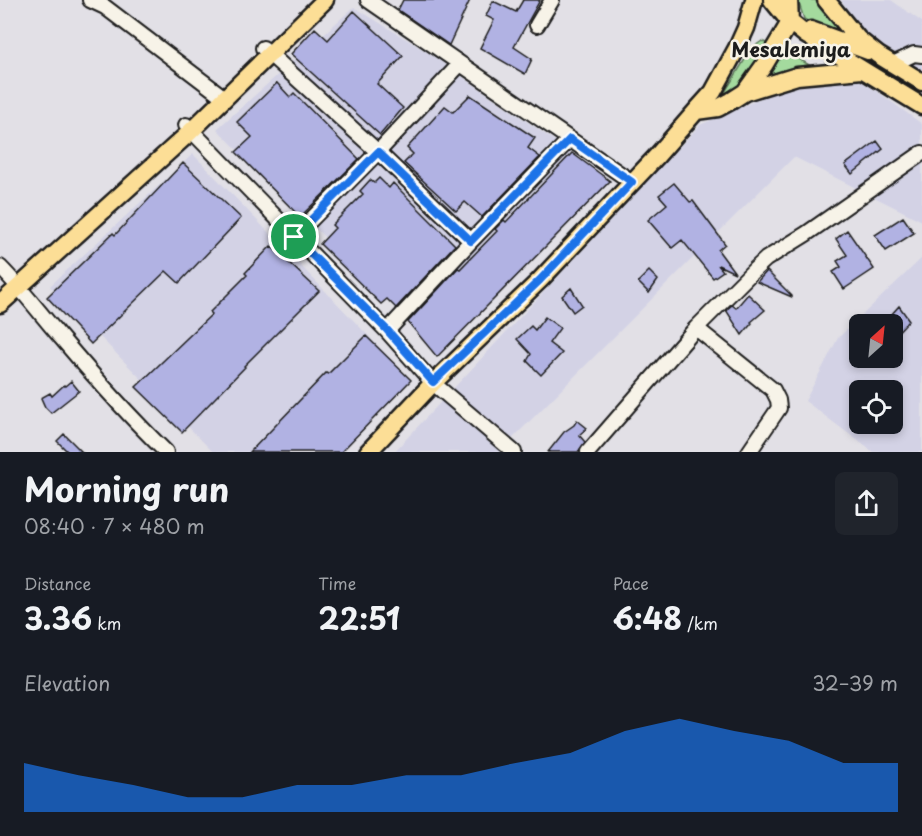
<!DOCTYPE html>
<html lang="en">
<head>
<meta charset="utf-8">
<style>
	:root { --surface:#171b24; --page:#20242c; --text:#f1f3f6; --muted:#9ea1a6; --accent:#1a73e8 }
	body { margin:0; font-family:"Playpen Sans",sans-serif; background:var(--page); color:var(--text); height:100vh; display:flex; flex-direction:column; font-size:22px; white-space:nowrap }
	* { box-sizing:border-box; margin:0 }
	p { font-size:20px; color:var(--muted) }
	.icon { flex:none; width:33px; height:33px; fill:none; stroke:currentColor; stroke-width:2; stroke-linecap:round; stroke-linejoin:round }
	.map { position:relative; height:452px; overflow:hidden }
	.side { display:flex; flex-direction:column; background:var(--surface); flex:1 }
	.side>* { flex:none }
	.needle { width:39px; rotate:27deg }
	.controls { position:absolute; left:849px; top:314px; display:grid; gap:12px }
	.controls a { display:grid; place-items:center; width:54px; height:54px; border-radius:9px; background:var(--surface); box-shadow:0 3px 9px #0003; font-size:30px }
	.pin { position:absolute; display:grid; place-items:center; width:51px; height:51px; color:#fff; margin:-26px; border:3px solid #fff; border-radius:50%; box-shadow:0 2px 6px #0007 }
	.round { display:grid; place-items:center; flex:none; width:63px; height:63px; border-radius:9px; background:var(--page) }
	.headline { display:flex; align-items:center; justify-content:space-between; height:102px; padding:0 24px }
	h1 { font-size:33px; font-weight:700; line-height:45px }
	.metrics { display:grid; grid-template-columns:repeat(3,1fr); gap:9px; height:102px; padding:6px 24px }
	.metrics div { display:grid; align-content:center }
	.metrics b { font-size:30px; font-weight:700 }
	.metrics small { font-size:16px; font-weight:400 }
	.metrics p { font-size:16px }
	.chart { height:168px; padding:12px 24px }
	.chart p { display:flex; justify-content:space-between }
	.chart svg { width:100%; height:108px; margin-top:6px; fill:var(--accent); opacity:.7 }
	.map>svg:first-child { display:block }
	.built { fill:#d3d2e5; fill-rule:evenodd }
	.green { fill:#a4da9e; stroke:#607b5d; stroke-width:1.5 }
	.building { fill:#b1b2e3; stroke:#1c1c1c; stroke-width:1.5 }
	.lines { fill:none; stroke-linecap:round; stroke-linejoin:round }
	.minor-casing { stroke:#1c1c1c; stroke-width:18 }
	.major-casing { stroke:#1c1c1c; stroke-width:21 }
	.minor { stroke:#f7f3e8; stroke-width:14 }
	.major { stroke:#fcde96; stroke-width:16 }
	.route-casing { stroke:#fff; stroke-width:12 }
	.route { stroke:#1a73e8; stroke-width:8 }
	.labels { text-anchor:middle; stroke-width:5; stroke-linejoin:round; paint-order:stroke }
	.neighbourhood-label { font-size:20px; font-weight:bold; fill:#1c1c1c; stroke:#f7f3e8 }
</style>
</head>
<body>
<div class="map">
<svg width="922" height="452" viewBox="0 0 922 452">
	<rect width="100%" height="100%" fill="#e2e0e6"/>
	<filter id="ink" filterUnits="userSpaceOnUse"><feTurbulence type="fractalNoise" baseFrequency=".0167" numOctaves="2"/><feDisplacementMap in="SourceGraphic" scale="12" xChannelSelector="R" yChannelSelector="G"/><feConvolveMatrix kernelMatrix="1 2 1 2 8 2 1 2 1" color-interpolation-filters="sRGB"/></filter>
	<g filter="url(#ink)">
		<path class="built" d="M841 0H891L922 22V73L872 43Z
			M354 7 427 52 572 153 409 322 217 129Z
			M851 75 875 90 922 124V221L794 157 499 452H394L700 125 786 87Z
			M193 154 410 379 342 452H213L50 286Z
			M922 258V452H873L805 401 838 338ZM860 324H892V357H860ZM860 390H892V423H860Z"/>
		<path class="green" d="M798 0H817L849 38 820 29 804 19Z
			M762 41 768 44 754 76 720 100 752 48Z
			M789 53 821 72 763 81 779 57Z"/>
		<path class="building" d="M403 0H470L449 45 398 10Z
			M523 0H540L514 47 532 59 525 74 480 48 494 20 486 16 493 1 516 12Z
			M354 11 403 56 377 84 403 108 380 135 291 54 315 28 328 40Z
			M277 83 290 97 294 93 359 159 300 217 236 152 252 137 237 122Z
			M470 95 535 138 528 148 540 157 482 217 465 202 456 211 404 163 413 154 407 148 445 106 453 112Z
			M877 141 883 149 852 174 845 165Z
			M572 153 610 181 437 357 408 322 458 268 460 269 497 231 495 229 504 220 506 222Z
			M183 163 241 218 179 283 166 271 91 344 47 297 113 233 115 235Z
			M379 178 389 188 393 183 455 245 396 308 387 299 381 304 320 244 335 228 332 225 363 194 360 191 370 180 374 183Z
			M674 183 690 202 693 201 725 244 718 250 735 273 718 265 723 271 713 278 682 240 672 248 648 220 667 204 659 195Z
			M903 217 914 233 886 251 875 235Z
			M847 230 874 269 844 289 833 272 841 267 837 261 847 255 836 239Z
			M271 246 319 291 244 366 245 367 182 432 136 387 212 314 210 312 247 275 245 273Z
			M649 271 658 280 649 293 638 282Z
			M767 271 792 296V297L757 282Z
			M571 288 582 305 573 312 562 296Z
			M748 294 765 310 751 322 752 323 742 335 726 310 732 305 736 308Z
			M899 306 909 320 892 338V324H883Z
			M545 317 560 328 549 343 562 353 541 375 527 361 531 354 517 339 531 326 535 330Z
			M366 336 411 380 341 452H250L326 373 328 374Z
			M71 381 79 391 51 413 45 407 41 398 50 393 52 396 64 385 65 386Z
			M577 420 587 428 579 435 585 442 578 452H548L564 432 574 425Z
			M64 434 82 452H68L57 441Z"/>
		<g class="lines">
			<defs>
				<path id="minor" d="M90 0 105 7 218 93
					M368 0 632 182
					M537 25 552 0
					M263 48 378 152 471 241
					M893 64 914 54 922 55
					M186 125 387 331 433 383 514 452
					M294 237 378 152 460 64
					M0 267C23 290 42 316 63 340 96 379 130 417 166 452
					M696 328 773 390 778 400 779 408 749 452
					M387 331 471 241 570 139
					M588 452 696 328 753 271 766 259 806 234 922 153"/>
				<path id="major" d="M772 0 790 22 806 35 922 106
					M826 0 858 39 878 55 922 82
					M811 30 868 51
					M745 92 797 76 862 70
					M696 111 718 108 731 101 745 92 765 64 790 22 789 0
					M0 304 188 134 325 0
					M368 452 433 383 540 280 656 157 696 111 713 92 737 48 746 28 754 0"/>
			</defs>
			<use href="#minor" class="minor-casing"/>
			<use href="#major" class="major-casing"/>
			<use href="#minor" class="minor"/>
			<use href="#major" class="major"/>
		</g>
	</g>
	<g class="lines" filter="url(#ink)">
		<defs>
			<path id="route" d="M570 139 632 182 540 280 433 382 387 330 294 237 378 152 471 241Z"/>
		</defs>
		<use href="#route" class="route-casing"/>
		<use href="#route" class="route"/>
	</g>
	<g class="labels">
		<g class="neighbourhood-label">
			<text x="791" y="57">Mesalemiya</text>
		</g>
	</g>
</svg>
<div class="controls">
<a><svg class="needle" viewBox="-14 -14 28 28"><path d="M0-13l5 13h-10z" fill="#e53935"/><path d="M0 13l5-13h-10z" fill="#9ea1a6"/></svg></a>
<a><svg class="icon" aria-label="locate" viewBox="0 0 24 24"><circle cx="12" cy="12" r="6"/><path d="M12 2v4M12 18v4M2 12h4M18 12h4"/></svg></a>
</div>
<div class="pin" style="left:294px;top:237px;background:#1e9e55"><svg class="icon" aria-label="arrive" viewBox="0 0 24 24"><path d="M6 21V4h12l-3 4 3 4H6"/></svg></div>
</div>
<section class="side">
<div class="headline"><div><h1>Morning run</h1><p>08:40 · 7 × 480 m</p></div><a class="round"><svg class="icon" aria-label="share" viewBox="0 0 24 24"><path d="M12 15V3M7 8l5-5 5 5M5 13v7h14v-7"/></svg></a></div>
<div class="metrics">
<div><p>Distance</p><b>3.36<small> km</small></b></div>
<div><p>Time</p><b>22:51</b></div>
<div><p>Pace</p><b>6:48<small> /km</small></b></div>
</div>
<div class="chart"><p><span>Elevation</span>32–39 m</p>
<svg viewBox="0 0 160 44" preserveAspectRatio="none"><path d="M0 44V24L10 29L20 33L30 38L40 38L50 33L60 33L70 29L80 29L90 24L100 20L110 11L120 6L130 11L140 15L150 24L160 24V44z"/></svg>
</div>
</section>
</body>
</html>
